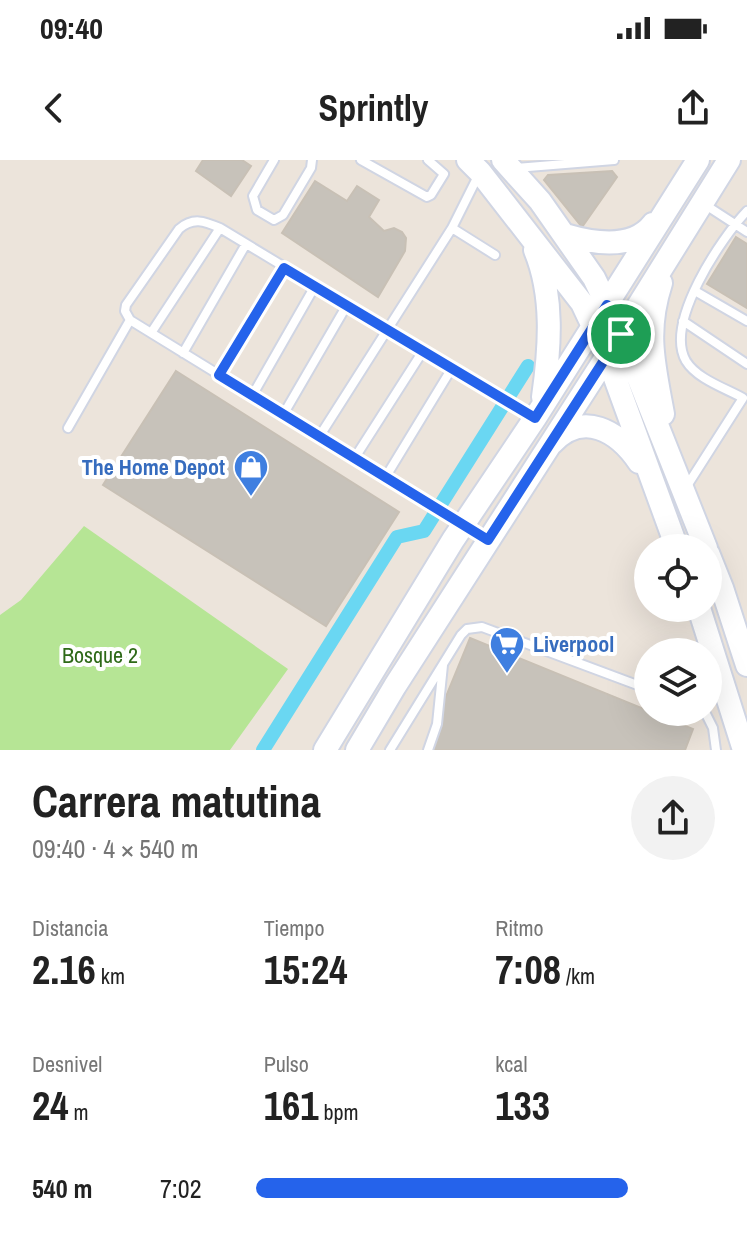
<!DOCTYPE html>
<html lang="es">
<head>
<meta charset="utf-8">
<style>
	:root { --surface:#fff; --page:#f2f2f2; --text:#222; --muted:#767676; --accent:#2563eb }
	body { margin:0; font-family:"Archivo Narrow",sans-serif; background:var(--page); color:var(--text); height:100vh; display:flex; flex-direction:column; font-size:30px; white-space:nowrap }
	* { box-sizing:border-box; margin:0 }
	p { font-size:26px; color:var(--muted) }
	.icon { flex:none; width:44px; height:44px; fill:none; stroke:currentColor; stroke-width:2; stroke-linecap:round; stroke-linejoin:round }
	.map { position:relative; height:590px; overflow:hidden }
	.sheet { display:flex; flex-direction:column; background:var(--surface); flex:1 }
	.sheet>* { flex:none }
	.buttons { position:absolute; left:634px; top:374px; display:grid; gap:16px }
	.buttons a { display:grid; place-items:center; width:88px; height:88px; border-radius:50%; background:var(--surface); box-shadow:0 8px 32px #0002; font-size:40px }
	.pin { position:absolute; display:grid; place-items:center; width:68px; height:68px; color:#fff; margin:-34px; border:4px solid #fff; border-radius:50%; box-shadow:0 2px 8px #0007 }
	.round { display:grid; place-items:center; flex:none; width:84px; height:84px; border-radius:42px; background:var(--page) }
	.summary { display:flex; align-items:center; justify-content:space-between; height:136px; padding:0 32px }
	h1 { font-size:44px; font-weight:800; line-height:60px }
	.figures { display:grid; grid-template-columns:repeat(3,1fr); gap:12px; height:136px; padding:8px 32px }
	.figures div { display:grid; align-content:center }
	.figures b { font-size:40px; font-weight:800 }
	.figures small { font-size:22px; font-weight:400 }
	.figures p { font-size:22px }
	ul { padding:0 32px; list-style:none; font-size:26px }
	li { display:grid; grid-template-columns:128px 96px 1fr; align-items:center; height:60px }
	li i { height:20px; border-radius:10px; background:var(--accent) }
	.status { display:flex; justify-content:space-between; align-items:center; height:56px; padding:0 40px; background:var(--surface); direction:ltr }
	.status svg { height:22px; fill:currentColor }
	header { display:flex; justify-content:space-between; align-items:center; height:104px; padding:0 32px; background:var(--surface); font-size:36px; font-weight:800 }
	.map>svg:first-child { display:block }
	.green { fill:#b6e595 }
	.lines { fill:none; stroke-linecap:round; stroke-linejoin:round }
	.canal { stroke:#6ad7f2; stroke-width:14 }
	.building { fill:#c7c2ba; stroke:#c8c0b5; stroke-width:2 }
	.lane-casing { stroke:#d0d5e3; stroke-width:12 }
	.secondary-casing { stroke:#d0d5e3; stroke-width:26 }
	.lane { stroke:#fff; stroke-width:8 }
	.secondary { stroke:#fff; stroke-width:22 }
	.route-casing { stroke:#fff; stroke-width:16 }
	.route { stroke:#2563eb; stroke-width:10 }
	.labels { text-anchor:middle; stroke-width:8; stroke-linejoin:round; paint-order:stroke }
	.shop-label { font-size:22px; font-weight:bold; fill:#366cbe; stroke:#fff; text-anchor:end }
	.park-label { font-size:22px; fill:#2e6918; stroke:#fff }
</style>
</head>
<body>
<div class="status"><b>09:40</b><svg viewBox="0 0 49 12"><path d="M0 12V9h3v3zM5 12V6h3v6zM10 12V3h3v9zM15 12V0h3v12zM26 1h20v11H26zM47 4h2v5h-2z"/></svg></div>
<header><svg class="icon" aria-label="back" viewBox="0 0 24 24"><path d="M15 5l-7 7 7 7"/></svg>Sprintly<svg class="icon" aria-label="share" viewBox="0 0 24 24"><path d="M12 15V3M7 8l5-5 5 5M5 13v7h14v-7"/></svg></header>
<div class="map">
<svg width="747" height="590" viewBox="0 0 747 590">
	<rect width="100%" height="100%" fill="#ece4db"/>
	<path class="green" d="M84 366 288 509 230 590H0V455L21 440Z"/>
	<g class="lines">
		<path class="canal" d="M263 590 397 377 424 371 528 206"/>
	</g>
	<path class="building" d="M203 0H242L251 6 231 36 196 11Z
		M612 11 617 17 582 67 544 20 548 15Z
		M315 21 347 41 357 26 379 40 369 57 384 71 394 68 402 72 406 78 405 91 378 137 282 73Z
		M736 77 747 84V148L707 124Z
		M176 211 399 352 326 466 103 325Z
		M470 478 693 569 685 590H424Z"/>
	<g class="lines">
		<defs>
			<path id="lane" d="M274 0 253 36 257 50 274 60 283 55 311 8 312 0
				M361 0 427 37 431 35 444 14 428 0
				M516 8 614 0
				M704 44 747 72
				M452 68 495 95
				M695 131 747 161
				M130 160 125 151 126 145 179 69C193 57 204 61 220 68L534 258
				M683 161 747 204
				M151 173 220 68
				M183 193 246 84
				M219 215 284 108
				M252 236 315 126
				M283 255 347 145
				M68 268 130 160 486 379
				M319 277 452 68 478 16
				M354 299 423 191
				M385 318 452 208
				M685 329 743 238C725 228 697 219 686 201 664 163 721 78 747 51
				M705 552 713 568 716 590
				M390 590 461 475 467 469 482 467 648 529
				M428 590 437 564 443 505"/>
			<path id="secondary" d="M468 0 480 12 582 143 607 196 677 388
				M503 0 540 41 594 118 621 174 706 388
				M565 75C592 83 633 90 653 64
				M535 90C554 136 550 188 543 237
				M661 123C645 172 654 205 663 254
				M552 283C583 250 618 271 639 302
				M708 393 722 428 747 505
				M699 448 744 590
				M325 590 453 380 535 258 698 0
				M357 590 395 526 607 196 729 0"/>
		</defs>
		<use href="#lane" class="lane-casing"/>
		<use href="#secondary" class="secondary-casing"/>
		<use href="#lane" class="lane"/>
		<use href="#secondary" class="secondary"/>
	</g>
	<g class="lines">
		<defs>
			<path id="route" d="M284 108 535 258 607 145 621 174 488 380 219 215Z"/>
		</defs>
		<use href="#route" class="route-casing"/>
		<use href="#route" class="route"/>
	</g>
	<defs>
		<symbol id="shop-pin" viewBox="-11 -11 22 30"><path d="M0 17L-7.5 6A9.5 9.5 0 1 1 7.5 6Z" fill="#3f7fe0" stroke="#fff"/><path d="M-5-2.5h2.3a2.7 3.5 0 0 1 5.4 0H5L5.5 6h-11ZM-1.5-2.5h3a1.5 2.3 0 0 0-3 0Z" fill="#fff"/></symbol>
		<symbol id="supermarket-pin" viewBox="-11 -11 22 30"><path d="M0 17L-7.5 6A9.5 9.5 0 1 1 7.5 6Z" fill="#3f7fe0" stroke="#fff"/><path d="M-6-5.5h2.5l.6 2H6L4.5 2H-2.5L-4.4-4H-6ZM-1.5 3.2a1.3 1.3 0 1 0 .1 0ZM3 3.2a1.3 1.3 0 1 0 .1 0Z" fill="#fff"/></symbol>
	</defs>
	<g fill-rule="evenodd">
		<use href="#shop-pin" x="231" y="287" width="40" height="54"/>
		<use href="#supermarket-pin" x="487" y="464" width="40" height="54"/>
	</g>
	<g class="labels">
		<g class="shop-label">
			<text x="225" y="315">The Home Depot</text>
			<text x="533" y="492" text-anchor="start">Liverpool</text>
		</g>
		<g class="park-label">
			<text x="100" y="503">Bosque 2</text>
		</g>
	</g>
</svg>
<div class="buttons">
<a><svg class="icon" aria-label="locate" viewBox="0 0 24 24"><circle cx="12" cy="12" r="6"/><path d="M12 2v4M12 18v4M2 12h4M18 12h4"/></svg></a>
<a><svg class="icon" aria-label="layers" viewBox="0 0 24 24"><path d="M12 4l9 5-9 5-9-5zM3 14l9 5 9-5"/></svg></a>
</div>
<div class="pin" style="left:621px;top:174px;background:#1e9e55"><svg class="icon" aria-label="arrive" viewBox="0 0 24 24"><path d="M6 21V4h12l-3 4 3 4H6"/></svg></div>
</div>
<section class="sheet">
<div class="summary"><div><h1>Carrera matutina</h1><p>09:40 · 4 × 540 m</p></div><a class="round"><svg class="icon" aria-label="share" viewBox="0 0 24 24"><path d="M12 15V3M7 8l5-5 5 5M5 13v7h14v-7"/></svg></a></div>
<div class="figures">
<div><p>Distancia</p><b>2.16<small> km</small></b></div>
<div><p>Tiempo</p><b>15:24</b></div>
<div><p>Ritmo</p><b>7:08<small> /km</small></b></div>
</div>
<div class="figures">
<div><p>Desnivel</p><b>24<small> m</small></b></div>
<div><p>Pulso</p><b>161<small> bpm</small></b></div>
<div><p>kcal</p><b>133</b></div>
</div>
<ul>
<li><b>540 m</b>7:02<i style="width:81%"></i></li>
</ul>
</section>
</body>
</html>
